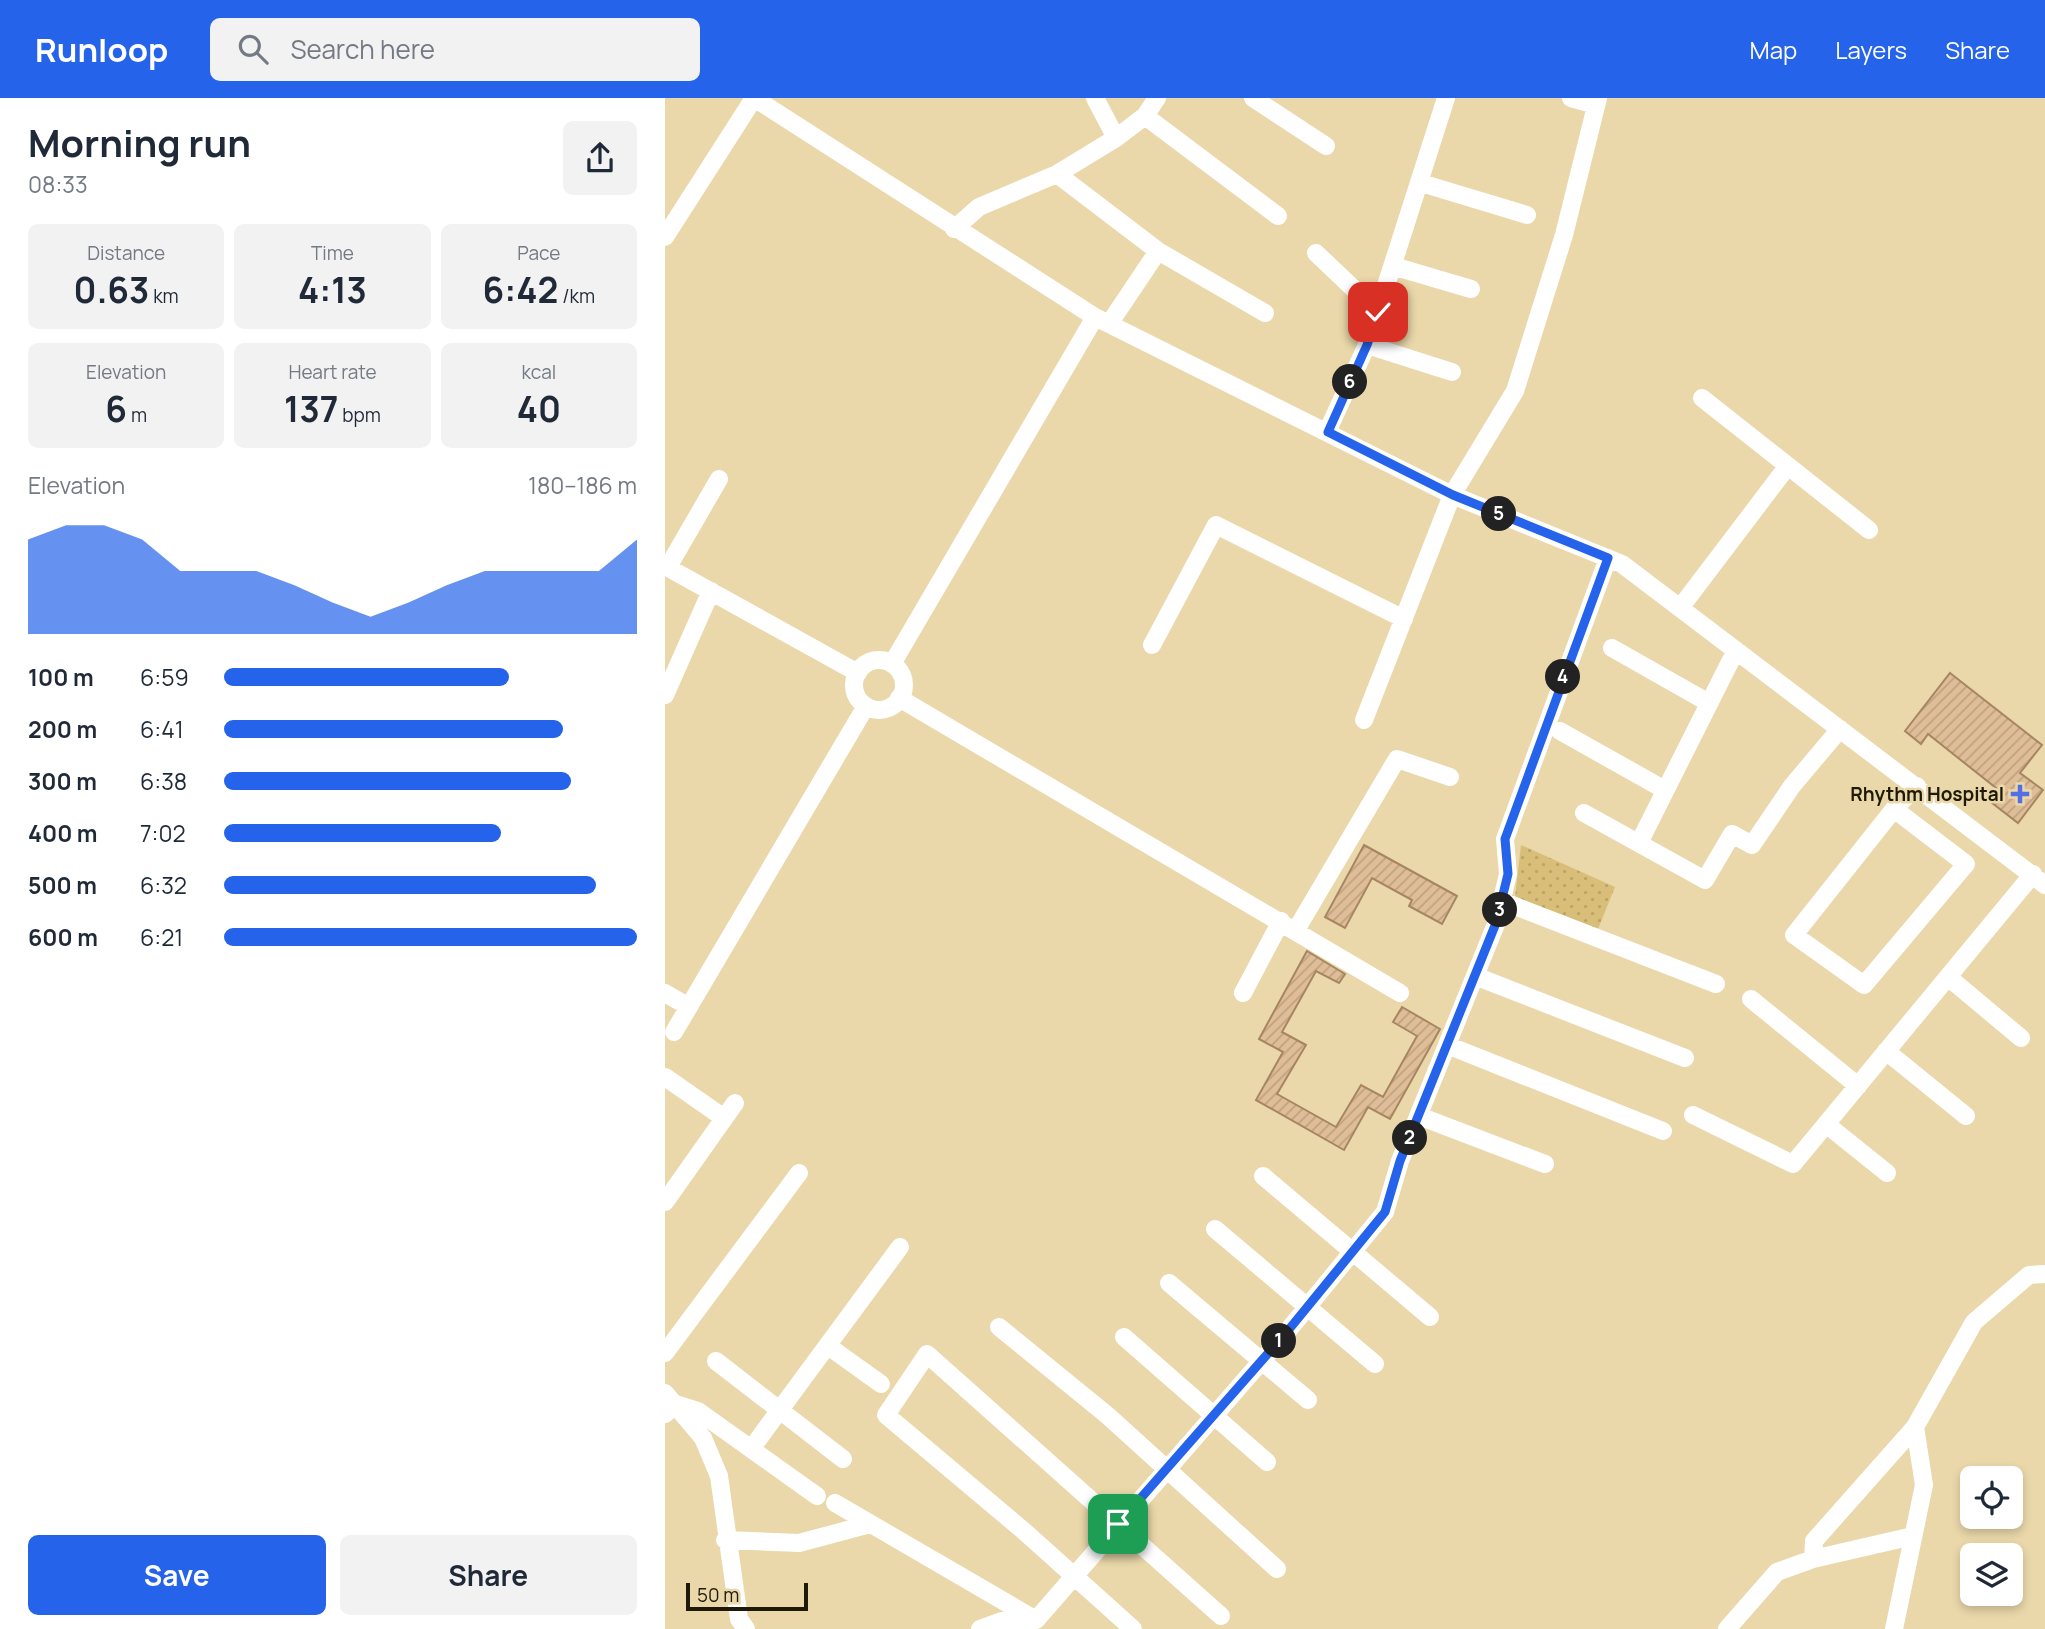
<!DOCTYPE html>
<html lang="en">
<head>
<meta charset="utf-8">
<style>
	:root { --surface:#fff; --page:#f2f2f3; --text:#1f2937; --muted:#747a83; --accent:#2563eb }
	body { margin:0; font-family:Manrope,sans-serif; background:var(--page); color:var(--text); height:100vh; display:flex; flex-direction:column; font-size:26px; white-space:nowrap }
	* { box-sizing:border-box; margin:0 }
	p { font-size:23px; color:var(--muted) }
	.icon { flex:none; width:38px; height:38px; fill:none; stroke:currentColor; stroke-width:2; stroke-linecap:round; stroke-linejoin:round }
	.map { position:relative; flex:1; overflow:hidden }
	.sheet { display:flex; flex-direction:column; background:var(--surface); width:665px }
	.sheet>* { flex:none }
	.controls { position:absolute; left:1295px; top:1368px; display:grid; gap:14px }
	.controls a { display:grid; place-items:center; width:63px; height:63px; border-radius:10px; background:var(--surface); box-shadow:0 4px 10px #0003; font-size:35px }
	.scale { position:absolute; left:21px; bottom:18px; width:122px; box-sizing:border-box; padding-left:7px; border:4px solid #1f1907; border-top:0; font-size:19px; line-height:24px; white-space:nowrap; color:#1f1907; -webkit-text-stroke:5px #ead8aa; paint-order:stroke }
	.pin { position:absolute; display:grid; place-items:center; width:60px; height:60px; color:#fff; margin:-30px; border-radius:14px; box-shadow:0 4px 10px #0006 }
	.km { position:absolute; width:35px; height:35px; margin:-18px; border-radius:50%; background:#222; color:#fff; font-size:19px; line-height:35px; text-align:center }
	.round { display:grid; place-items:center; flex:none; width:74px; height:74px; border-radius:10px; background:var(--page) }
	.head { display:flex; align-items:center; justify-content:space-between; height:119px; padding:0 28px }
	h1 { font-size:38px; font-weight:700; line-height:52px }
	.figures { display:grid; grid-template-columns:repeat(3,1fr); gap:10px; height:119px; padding:7px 28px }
	.figures div { display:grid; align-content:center; border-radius:10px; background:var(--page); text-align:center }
	.figures b { font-size:35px; font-weight:700 }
	.figures small { font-size:19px; font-weight:400 }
	.figures p { font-size:19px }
	.chart { height:196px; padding:14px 28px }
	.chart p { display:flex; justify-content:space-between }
	.chart svg { width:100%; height:126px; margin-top:7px; fill:var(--accent); opacity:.7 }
	.primary-button { display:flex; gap:14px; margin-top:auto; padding:14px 28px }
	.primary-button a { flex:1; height:80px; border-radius:10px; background:var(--accent); color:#fff; font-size:28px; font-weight:700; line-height:80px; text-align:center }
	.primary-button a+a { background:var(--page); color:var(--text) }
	ul { padding:0 28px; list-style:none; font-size:23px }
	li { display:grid; grid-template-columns:112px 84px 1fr; align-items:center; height:52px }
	li i { height:18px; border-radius:9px; background:var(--accent) }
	header { display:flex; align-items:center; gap:42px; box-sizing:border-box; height:98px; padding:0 35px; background:var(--accent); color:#fff }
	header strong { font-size:33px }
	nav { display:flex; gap:38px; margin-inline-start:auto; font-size:24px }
	.search { width:490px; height:63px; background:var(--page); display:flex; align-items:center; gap:18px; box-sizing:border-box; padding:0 24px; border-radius:10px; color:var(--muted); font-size:26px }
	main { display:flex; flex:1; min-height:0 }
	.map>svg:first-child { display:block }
	.green { fill:url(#green-dots) }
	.building { fill:url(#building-hatch); stroke:#a68662; stroke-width:2 }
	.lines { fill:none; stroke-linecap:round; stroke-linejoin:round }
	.minor { stroke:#fff; stroke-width:18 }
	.route-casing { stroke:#fff; stroke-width:14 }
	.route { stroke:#2563eb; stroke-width:9 }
	.poi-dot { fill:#526fe4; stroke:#ead8aa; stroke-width:2.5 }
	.labels { text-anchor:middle; stroke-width:5; stroke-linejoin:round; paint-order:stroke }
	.poi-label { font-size:19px; font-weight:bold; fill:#1f1907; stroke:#ead8aa; text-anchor:end }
</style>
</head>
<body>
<header>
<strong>Runloop</strong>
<div class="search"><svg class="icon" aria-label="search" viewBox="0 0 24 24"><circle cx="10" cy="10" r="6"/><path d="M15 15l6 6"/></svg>Search here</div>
<nav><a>Map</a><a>Layers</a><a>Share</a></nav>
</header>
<main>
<section class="sheet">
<div class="head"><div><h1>Morning run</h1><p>08:33</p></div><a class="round"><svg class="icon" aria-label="share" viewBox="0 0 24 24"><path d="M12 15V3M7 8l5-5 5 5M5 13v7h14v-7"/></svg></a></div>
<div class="figures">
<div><p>Distance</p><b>0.63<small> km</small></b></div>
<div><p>Time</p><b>4:13</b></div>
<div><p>Pace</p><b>6:42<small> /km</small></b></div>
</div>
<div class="figures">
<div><p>Elevation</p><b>6<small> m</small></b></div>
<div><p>Heart rate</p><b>137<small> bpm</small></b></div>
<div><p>kcal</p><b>40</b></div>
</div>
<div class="chart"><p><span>Elevation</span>180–186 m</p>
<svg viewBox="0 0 160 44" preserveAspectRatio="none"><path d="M0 44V11L10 6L20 6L30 11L40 22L50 22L60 22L70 27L80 33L90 38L100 33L110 27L120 22L130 22L140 22L150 22L160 11V44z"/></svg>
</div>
<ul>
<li><b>100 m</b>6:59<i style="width:69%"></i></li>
<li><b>200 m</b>6:41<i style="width:82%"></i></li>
<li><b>300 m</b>6:38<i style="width:84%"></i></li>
<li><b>400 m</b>7:02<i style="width:67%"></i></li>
<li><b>500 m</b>6:32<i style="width:90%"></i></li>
<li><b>600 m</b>6:21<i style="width:100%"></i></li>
</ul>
<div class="primary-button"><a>Save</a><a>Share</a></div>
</section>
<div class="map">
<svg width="1380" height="1531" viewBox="0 0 1380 1531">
	<defs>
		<pattern id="green-dots" width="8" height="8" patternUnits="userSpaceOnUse" patternTransform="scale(1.75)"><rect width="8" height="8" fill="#d8be78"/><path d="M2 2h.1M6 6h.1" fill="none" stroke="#b9a366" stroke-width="1.8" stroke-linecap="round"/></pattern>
		<pattern id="building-hatch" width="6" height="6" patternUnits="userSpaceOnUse" patternTransform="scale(1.75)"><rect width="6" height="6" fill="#dfbd97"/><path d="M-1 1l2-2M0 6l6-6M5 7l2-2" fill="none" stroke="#bfa281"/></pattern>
	</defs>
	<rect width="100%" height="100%" fill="#ead8aa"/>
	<path class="green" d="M856 747 950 789 933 831 850 799Z"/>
	<path class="building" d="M1285 575 1377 647 1355 675 1378 692 1353 725 1322 701 1331 690 1263 636 1256 646 1240 633Z
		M699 747 792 798 777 826 744 808 747 802 707 780 680 830 660 819Z
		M642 853 680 876 674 885 651 873 617 934 641 947 612 996 671 1029 696 987 718 999 752 938 728 924 737 909 775 931 725 1021 703 1009 679 1052 591 1002 618 954 594 941Z"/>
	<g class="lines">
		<path class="minor" d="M89 0 430 219 787 397 957 466 1380 787
			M430 0 451 40
			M588 0 661 48
			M906 0 931 7
			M480 18 613 118
			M392 76 493 153 600 215
			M756 85 862 117
			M289 131 314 109 392 76 451 40 480 18 492 0
			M0 139 89 0
			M651 155 713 214
			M728 168 806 191
			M444 226 493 153
			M702 247 787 274
			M1037 300 1204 432
			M662 334 702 247 781 0
			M0 468 193 575
			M3 469 54 381
			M1015 510 1122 369
			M487 547 551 427 739 521
			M947 550 1044 605
			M189 587a25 25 0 1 1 50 0a25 25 0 1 1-50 0Z
			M227 566 430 219
			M0 597 46 493
			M234 600 735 895
			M699 622 787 397 850 293 899 137 933 0
			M895 633 1000 692
			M1229 711 1301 766 1199 887 1129 837 1229 711 1252 688
			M919 715 1040 782 1067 736 1087 747 1127 688 1175 631
			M974 745 1071 552
			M837 803 1051 886
			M631 832 732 661 785 679
			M810 878 1020 960
			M1283 879 1356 940
			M0 895 24 909
			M578 895 616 823
			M1086 901 1193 988
			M9 934 201 608
			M782 947 998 1033
			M1221 953 1301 1018
			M0 979 59 1020
			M1028 1017 1128 1066 1368 776
			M754 1018 880 1066
			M1161 1026 1222 1075
			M598 1078 765 1219
			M0 1104 70 1005
			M550 1131 710 1266
			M504 1185 643 1302
			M334 1229 442 1317 612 1471
			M459 1239 602 1364
			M163 1248 216 1286
			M0 1255 134 1075
			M51 1263 178 1361
			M0 1295 38 1340 54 1378 74 1521 81 1531
			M0 1316 11 1306 33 1313 152 1398
			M86 1351 235 1149
			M170 1405 371 1522
			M60 1442 134 1445 205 1426
			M1148 1461 1149 1443 1250 1329
			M315 1531 337 1523 371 1522 621 1235 720 1114 735 1063 831 826 843 776 840 741 943 460
			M468 1531 360 1434 221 1317 262 1256 556 1518
			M1062 1531 1112 1474 1148 1461 1248 1438
			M1229 1531 1259 1387 1250 1329 1309 1224 1364 1177 1380 1176"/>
	</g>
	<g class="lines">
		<defs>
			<path id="route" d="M453 1426 621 1235 720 1114 735 1063 831 825 843 776 840 741 943 460 788 397 663 334 702 247 713 214"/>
		</defs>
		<use href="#route" class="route-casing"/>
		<use href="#route" class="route"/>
	</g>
	<path class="poi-dot" d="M1351.5 685.5h7v7h7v7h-7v7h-7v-7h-7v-7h7z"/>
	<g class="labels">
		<g class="poi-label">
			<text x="1339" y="703">Rhythm Hospital</text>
		</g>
	</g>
</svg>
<div class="controls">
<a><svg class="icon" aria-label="locate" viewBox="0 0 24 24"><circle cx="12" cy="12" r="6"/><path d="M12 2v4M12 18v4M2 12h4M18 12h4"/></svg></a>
<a><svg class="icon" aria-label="layers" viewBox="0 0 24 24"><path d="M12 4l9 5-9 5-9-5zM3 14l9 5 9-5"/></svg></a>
</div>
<div class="scale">50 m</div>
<div class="pin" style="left:453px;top:1426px;background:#1e9e55"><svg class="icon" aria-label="arrive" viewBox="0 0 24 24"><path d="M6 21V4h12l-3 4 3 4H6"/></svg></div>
<div class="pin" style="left:713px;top:214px;background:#d93025"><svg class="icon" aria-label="check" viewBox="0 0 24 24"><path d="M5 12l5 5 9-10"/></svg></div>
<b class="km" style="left:614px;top:1243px">1</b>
<b class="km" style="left:745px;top:1040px">2</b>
<b class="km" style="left:835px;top:812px">3</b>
<b class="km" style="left:898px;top:579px">4</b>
<b class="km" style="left:834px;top:416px">5</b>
<b class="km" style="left:685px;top:284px">6</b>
</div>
</main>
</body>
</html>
